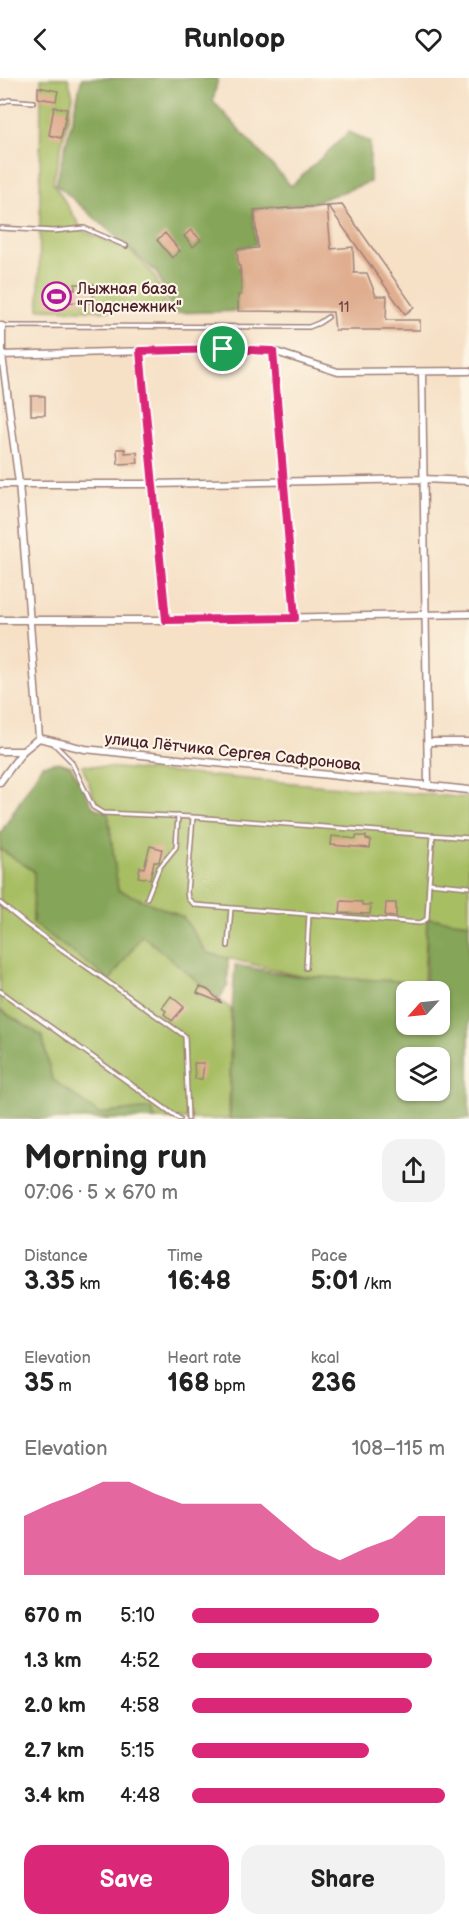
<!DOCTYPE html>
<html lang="en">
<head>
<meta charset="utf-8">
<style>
	:root { --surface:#fff; --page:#f2f2f2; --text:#222; --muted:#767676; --accent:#db2777 }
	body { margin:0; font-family:"Balsamiq Sans",sans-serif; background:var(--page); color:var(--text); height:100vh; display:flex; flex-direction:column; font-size:22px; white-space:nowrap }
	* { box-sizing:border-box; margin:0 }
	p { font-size:20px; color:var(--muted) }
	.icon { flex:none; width:33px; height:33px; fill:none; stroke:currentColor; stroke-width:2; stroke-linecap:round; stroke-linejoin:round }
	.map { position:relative; height:1041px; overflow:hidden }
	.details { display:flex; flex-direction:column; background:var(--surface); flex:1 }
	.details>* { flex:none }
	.needle { width:39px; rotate:243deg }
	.tools { position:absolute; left:396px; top:903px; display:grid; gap:12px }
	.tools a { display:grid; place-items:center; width:54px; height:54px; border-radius:12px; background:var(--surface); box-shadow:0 2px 4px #0004; font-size:30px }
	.pin { position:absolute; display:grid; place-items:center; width:51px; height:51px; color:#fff; margin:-26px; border:3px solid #fff; border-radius:50%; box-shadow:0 2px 6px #0007 }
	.round { display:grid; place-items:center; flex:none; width:63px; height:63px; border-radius:18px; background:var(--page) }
	.overview { display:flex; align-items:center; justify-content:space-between; height:102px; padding:0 24px }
	h1 { font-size:33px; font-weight:600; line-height:45px }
	.stats { display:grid; grid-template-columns:repeat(3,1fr); gap:9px; height:102px; padding:6px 24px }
	.stats div { display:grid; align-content:center }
	.stats b { font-size:26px; font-weight:600 }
	.stats small { font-size:16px; font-weight:400 }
	.stats p { font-size:16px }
	.chart { height:168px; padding:12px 24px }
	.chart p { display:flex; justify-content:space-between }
	.chart svg { width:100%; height:108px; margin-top:6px; fill:var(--accent); opacity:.7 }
	.action { display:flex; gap:12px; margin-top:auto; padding:12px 24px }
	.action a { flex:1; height:69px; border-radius:18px; background:var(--accent); color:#fff; font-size:24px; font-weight:600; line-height:69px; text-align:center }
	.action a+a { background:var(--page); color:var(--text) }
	ul { padding:0 24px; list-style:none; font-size:20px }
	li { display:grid; grid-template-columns:96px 72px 1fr; align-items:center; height:45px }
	li i { height:15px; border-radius:8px; background:var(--accent) }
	header { display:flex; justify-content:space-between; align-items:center; height:78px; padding:0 24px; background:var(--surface); font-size:27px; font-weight:600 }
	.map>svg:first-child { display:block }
	.green { fill:#a7be63; stroke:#786e47; stroke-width:1.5 }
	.forest { fill:#85a559; stroke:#686242; stroke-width:1.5; fill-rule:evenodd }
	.building { fill:#e0ad8f }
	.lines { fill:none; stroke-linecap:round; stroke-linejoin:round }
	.service-casing { stroke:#a08079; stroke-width:6 }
	.minor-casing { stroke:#a08079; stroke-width:9 }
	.service { stroke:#fff; stroke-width:3 }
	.minor { stroke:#fff; stroke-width:6 }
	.route-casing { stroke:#fff; stroke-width:12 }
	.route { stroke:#db2777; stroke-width:8 }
	.labels { text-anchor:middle; stroke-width:4.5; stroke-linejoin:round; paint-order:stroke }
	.number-label { font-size:14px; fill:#704244 }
	.poi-label { font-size:16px; fill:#4a1f2b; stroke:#fcf5e5; text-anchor:start }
	.street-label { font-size:16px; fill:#4a1f2b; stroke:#fcf5e5 }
</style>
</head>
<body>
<header><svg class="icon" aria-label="back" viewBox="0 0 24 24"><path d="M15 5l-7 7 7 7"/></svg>Runloop<svg class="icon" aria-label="heart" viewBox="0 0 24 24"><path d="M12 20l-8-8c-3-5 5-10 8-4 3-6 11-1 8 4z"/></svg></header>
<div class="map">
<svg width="469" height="1041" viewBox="0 0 469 1041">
	<rect width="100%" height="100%" fill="#fcf5e5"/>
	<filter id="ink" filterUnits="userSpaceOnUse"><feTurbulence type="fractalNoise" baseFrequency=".0167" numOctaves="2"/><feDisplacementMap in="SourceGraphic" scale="12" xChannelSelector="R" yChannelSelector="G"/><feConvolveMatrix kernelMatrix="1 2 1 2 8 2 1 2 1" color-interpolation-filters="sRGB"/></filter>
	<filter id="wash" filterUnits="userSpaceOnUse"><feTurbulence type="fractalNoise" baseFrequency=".008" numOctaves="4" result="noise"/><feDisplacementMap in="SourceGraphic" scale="24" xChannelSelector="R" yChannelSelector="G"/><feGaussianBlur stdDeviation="1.35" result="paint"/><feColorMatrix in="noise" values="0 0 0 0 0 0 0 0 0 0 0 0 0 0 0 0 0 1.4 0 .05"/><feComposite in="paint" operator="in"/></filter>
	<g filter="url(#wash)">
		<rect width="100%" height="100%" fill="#f6e1c7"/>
		<path class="green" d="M41 0H68L73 18 53 104 83 153 131 173 154 197 169 234 39 231Z
			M82 687 469 720V845L427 840 424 905 300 898 207 875 183 839 118 812 108 735 95 722Z
			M0 771 34 793 33 845 110 902 142 857 231 931 229 1041H155L151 1030 99 1036 52 1001 42 958 0 932Z"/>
		<path class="forest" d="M82 0H218L213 23 291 108 349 54 370 64V104L312 125 253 132 256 167 239 170 243 233 173 235 157 195 56 106Z
			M59 684 71 688 93 729 108 735 118 812 183 839 207 875 228 880V907L219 921 142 857 110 902 33 845 34 793 0 771V756L42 687Z
			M427 840 469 845V1041H230L232 932 235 887 295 898 401 903 406 917V946H440V943L448 940 440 927V914L431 913 426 905ZM406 980H440V1012H406Z
			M0 932 42 958 52 1001 99 1036 151 1030 155 1041H0Z"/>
		<g id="blocks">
			<path class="building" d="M38 9 58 13 56 23 38 20Z
				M54 29 67 31 61 60 49 57Z
				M342 127 414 229 405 236 328 128Z
				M327 128 331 171 353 169 354 195H367L376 218H387L386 242H420V252H335L333 234 238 233V217H241L240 188H238L237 171 258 170 254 132Z
				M191 152 201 162 193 169 184 158Z
				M165 155 180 173 172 180 157 162Z
				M75 206H94L93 225 65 224V227L46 226 47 210 75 212Z
				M31 318H45V337H31Z
				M117 371H125V375L137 374 138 385 118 386Z
				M332 758 356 761V758H366V761L371 762 370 770 331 767Z
				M150 768 162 771 159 784H154L150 801 138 799 140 789 144 790Z
				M341 823 362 824V827H371L370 836 340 835Z
				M386 825H396V839L385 838Z
				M200 909 208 912 222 925 197 915Z
				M171 918 184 929 172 943 164 936 166 933 162 930Z
				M194 985H204L202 1001H195Z"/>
		</g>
	</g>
	<g filter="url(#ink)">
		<use href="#blocks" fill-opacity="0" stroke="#a08079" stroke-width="1.5"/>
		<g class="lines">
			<defs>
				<path id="service" d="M0 25 9 22 33 24
					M0 150 54 153 84 150 126 168
					M4 248 309 249 319 245 328 239
					M223 249V271
					M53 665 71 683 93 729 103 735 193 739 469 760
					M193 739 187 814 188 821 195 827 420 845 427 841 429 805 469 809
					M429 805 433 757
					M147 820 159 790 176 769 178 738
					M0 825 27 847 185 958 188 1041
					M228 868 231 830
					M306 890 309 836
					M0 913 180 1041"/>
				<path id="minor" d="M0 248H2V277L19 405 39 660
					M140 273 166 542
					M273 273 295 540
					M0 277 223 271 273 273 338 294 469 293
					M422 294 428 708
					M0 406H153L423 401 469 403
					M0 542H166L469 536
					M428 664H469
					M0 673H23L39 660 85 671 469 712
					M0 704 23 673"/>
			</defs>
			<use href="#service" class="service-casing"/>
			<use href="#minor" class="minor-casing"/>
			<use href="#service" class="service"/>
			<use href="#minor" class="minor"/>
		</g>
	</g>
	<g class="lines" filter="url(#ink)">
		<defs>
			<path id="route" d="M223 271 273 273 295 540 166 542 140 273Z"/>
		</defs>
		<use href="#route" class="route-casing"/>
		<use href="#route" class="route"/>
	</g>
	<defs>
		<symbol id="stadium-ring" viewBox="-11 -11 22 22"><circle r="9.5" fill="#fcf5e5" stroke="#b5179e" stroke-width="1.5"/><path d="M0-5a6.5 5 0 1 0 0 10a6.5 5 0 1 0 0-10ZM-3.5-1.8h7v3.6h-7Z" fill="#b5179e"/></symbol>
	</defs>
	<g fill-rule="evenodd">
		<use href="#stadium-ring" x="40" y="202" width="33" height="33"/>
	</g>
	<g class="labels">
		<g class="number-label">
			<text x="344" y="234">11</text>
		</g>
		<g class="poi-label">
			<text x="77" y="216">Лыжная база<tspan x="77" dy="18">"Подснежник"</tspan></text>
		</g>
		<g class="street-label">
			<text transform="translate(233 673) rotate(6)" y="6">улица Лётчика Сергея Сафронова</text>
		</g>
	</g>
</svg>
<div class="tools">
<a><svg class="needle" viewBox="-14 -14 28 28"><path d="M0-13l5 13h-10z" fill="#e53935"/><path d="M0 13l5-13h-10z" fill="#767676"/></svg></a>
<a><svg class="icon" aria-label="layers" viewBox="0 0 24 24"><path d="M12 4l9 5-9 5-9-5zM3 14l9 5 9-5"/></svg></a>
</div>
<div class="pin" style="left:223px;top:271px;background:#1e9e55"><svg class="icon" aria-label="arrive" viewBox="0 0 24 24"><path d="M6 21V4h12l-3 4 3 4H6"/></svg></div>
</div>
<section class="details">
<div class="overview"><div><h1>Morning run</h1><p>07:06 · 5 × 670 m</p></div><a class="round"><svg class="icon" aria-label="share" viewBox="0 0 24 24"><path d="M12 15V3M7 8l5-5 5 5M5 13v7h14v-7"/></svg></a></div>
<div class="stats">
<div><p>Distance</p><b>3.35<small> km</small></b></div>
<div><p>Time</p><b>16:48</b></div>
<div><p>Pace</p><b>5:01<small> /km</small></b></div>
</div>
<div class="stats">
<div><p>Elevation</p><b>35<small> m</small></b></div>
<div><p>Heart rate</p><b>168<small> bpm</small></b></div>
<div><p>kcal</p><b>236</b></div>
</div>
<div class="chart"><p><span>Elevation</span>108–115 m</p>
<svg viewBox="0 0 160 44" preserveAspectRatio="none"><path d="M0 44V20L10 15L20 11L30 6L40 6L50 11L60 15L70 15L80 15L90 15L100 24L110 33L120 38L130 33L140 29L150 20L160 20V44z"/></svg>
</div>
<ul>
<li><b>670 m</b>5:10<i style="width:74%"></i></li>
<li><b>1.3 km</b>4:52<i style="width:95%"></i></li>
<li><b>2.0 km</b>4:58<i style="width:87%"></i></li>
<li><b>2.7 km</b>5:15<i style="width:70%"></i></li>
<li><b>3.4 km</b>4:48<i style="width:100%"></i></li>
</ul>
<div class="action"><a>Save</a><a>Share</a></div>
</section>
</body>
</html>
